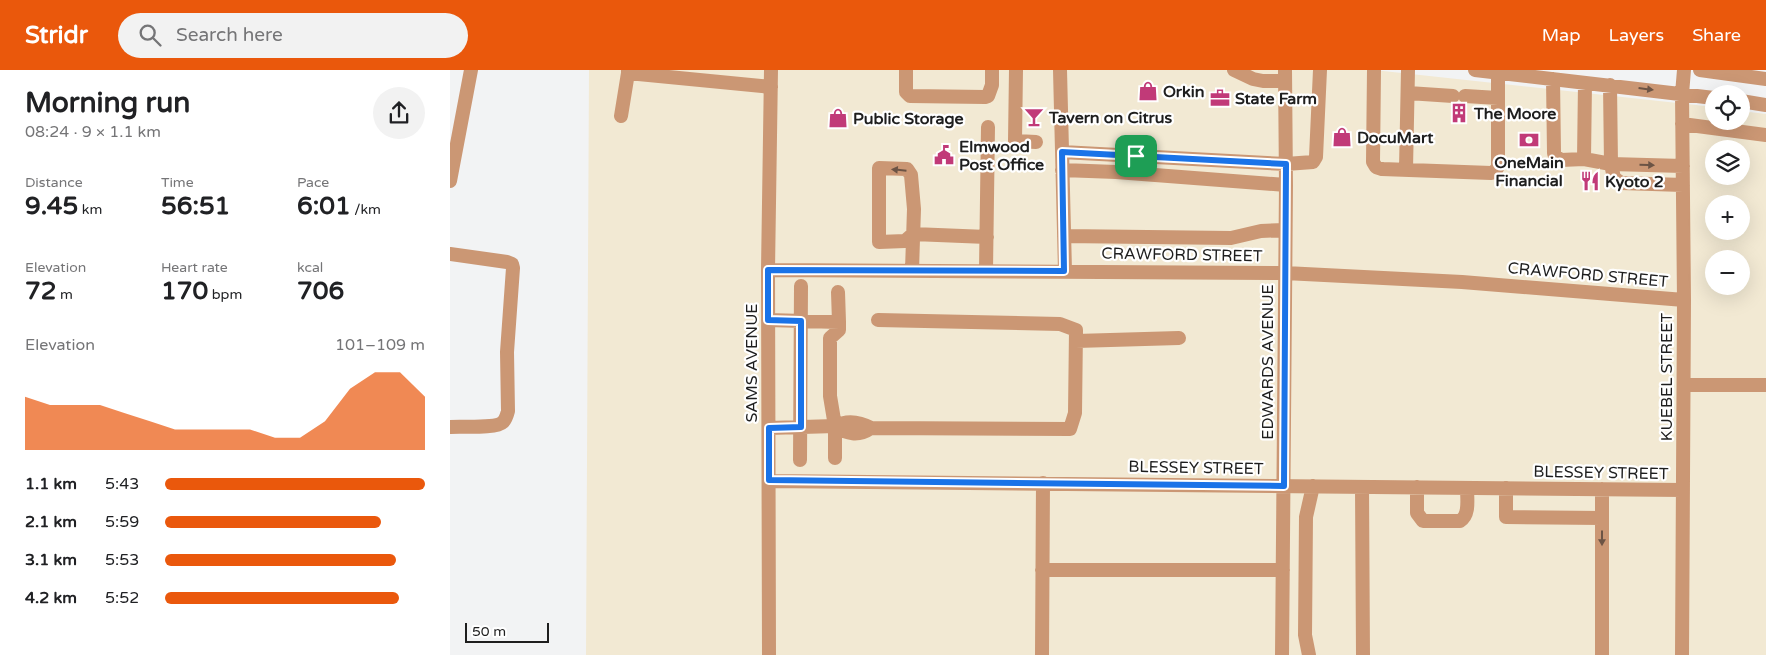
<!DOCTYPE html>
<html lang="en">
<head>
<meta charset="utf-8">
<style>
	:root { --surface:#fff; --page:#f2f2f2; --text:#202124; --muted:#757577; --accent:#ea580c }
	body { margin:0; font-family:"Varela Round",sans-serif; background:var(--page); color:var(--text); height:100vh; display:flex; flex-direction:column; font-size:19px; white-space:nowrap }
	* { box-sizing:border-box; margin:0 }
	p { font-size:16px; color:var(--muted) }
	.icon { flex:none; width:28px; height:28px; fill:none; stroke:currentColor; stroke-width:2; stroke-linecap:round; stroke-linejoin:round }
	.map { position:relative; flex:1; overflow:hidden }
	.side { display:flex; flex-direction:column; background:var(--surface); width:450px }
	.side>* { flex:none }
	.fabs { position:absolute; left:1255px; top:15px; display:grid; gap:10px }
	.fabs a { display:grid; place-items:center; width:45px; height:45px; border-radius:50%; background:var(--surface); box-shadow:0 5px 20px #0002; font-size:25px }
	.scale { position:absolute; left:15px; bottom:12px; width:84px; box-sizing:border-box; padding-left:5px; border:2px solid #1e1e1e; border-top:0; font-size:14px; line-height:18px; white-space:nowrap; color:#1e1e1e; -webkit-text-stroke:4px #fff; paint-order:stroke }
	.pin { position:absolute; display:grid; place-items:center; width:42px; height:42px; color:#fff; margin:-21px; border-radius:10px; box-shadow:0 2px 8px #0006 }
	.round { display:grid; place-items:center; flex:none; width:52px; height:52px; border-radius:26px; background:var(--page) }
	.head { display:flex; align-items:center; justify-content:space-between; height:85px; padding:0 25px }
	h1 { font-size:28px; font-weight:800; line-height:38px }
	.stats { display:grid; grid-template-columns:repeat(3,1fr); gap:8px; height:85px; padding:5px 25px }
	.stats div { display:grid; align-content:center }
	.stats b { font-size:25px; font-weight:800 }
	.stats small { font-size:14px; font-weight:400 }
	.stats p { font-size:14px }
	.chart { height:140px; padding:10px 25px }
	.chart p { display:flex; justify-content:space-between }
	.chart svg { width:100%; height:90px; margin-top:5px; fill:var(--accent); opacity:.7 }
	ul { padding:0 25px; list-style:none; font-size:16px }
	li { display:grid; grid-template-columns:80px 60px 1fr; align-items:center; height:38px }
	li i { height:12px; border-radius:6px; background:var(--accent) }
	header { display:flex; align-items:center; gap:30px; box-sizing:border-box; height:70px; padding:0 25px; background:var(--accent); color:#fff }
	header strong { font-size:24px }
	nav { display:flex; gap:28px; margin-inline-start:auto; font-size:18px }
	.search { width:350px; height:45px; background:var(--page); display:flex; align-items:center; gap:12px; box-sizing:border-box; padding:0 18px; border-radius:28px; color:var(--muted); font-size:19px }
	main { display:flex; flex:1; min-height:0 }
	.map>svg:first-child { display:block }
	.industrial { fill:#f2e9d3; fill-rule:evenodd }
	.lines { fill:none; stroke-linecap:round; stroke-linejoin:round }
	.minor { stroke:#cb9774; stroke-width:14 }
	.oneway { fill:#6c5445 }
	.route-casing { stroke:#fff; stroke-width:10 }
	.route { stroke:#1a73e8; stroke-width:6 }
	.labels { text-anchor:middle; stroke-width:4.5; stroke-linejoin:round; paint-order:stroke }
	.poi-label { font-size:16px; font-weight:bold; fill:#1e1e1e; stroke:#fff; text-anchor:start }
	.street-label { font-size:16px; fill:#1e1e1e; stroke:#fff }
</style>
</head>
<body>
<header>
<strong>Stridr</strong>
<div class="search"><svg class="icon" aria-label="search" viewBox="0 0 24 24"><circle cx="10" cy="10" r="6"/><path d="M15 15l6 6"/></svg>Search here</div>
<nav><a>Map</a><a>Layers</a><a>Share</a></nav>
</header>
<main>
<section class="side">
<div class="head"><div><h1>Morning run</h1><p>08:24 · 9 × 1.1 km</p></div><a class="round"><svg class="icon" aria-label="share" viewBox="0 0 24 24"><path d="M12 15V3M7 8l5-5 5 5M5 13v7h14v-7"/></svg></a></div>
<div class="stats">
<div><p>Distance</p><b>9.45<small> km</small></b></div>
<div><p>Time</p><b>56:51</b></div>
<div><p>Pace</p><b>6:01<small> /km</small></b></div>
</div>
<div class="stats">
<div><p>Elevation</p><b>72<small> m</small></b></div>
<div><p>Heart rate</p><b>170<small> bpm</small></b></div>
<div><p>kcal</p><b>706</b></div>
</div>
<div class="chart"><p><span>Elevation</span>101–109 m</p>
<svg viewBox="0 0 160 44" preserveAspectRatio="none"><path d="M0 44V18L10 22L20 22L30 22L40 26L50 30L60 34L70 34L80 34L90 34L100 38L110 38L120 30L130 14L140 6L150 6L160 18V44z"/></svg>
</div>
<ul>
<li><b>1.1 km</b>5:43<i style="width:100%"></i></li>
<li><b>2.1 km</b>5:59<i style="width:83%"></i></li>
<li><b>3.1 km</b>5:53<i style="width:89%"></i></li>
<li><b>4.2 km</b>5:52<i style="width:90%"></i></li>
</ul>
</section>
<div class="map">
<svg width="1316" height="585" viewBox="0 0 1316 585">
	<rect width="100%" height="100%" fill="#f2f3f4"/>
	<path class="industrial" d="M139 0H924L1264 37V51H1291V41L1316 44V585H136ZM1264 79H1291V106H1264ZM1264 134H1291V161H1264ZM1264 189H1291V216H1264Z"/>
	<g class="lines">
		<path class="minor" d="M178 0V3L321 17
			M456 0V22L460 26 535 27 538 26 542 15V0
			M566 0 565 71 586 72
			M610 0 615 201
			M784 0 803 9 813 11H835
			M924 0 923 92 926 97 932 99 1041 103 1045 102 1048 96V3
			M1025 0 1264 28
			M1250 0 1316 9
			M1103 9 1104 83 1105 86 1111 90 1134 89 1135 13
			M958 23 1003 26
			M1015 26 1048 28
			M1291 31 1316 35
			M171 46 178 3
			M1232 54 1316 65
			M612 82 836 94 863 92 866 87 870 0
			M1134 89 1161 94 1160 15
			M956 99 958 0
			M612 100 666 102 836 115
			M0 111 21 0
			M1233 115 1171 113 1164 108 1161 94 1233 96
			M614 166 781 168 811 161 835 160
			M0 184 57 192 62 194 63 198 57 282 58 341C57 345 56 349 53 352 46 359 11 356 0 357
			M318 200 835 203 1012 212 1234 230
			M462 200 464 139 461 105 457 99 429 98V172L455 171 463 164 537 167
			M536 200 538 57
			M318 250 389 252 388 222
			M389 252V260L380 268V326L385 356C397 364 408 367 421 358
			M626 271 729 268
			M1234 315H1316
			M385 356C397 350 410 352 421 358L620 359 625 343 626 260 610 254 428 250
			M319 358 385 356V388
			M350 390 351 216
			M319 411 1233 420
			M912 417 913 585
			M967 417V443L973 451H1010C1020 445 1017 429 1017 418
			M1056 418V447L1152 448
			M1152 419V585
			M592 500H833
			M319 585 318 200 321 0
			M592 585 593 413
			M832 585 836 115 835 0
			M859 585 855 565 856 447 863 416
			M1232 585 1234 230 1232 24 1234 0"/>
	</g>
	<defs><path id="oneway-solid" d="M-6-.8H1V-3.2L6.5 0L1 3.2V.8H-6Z" transform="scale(1.25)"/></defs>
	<g class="oneway">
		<use href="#oneway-solid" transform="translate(1196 19) rotate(7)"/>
		<use href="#oneway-solid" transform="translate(1197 95) rotate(1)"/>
		<use href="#oneway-solid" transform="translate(449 100) rotate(-174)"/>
		<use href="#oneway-solid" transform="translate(1152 468) rotate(90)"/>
	</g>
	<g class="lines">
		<defs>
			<path id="route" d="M612 82 836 94 834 416 319 410V358L351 357V251L318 250V200L614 201Z"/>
		</defs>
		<use href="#route" class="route-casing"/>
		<use href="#route" class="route"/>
	</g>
	<defs>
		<symbol id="shop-bare" viewBox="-9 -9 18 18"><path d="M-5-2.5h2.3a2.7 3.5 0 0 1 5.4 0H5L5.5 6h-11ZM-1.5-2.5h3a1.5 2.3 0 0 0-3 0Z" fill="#c13a78" stroke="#fff" stroke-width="2.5" paint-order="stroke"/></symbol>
		<symbol id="office-bare" viewBox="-9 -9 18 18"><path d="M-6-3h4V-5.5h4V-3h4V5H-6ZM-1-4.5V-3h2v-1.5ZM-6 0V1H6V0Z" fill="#c13a78" stroke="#fff" stroke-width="2.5" paint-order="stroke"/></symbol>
		<symbol id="building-bare" viewBox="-9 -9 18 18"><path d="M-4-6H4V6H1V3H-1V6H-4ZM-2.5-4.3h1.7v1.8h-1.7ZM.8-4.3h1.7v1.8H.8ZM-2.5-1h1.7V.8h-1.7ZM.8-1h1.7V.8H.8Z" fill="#c13a78" stroke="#fff" stroke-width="2.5" paint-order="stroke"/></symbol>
		<symbol id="bar-bare" viewBox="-9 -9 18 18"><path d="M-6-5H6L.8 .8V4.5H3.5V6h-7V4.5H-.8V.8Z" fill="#c13a78" stroke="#fff" stroke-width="2.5" paint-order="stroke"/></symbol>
		<symbol id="bank-bare" viewBox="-9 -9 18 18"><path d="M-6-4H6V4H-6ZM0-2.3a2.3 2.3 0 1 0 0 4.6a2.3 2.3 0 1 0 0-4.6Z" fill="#c13a78" stroke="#fff" stroke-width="2.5" paint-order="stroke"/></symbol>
		<symbol id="civic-bare" viewBox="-9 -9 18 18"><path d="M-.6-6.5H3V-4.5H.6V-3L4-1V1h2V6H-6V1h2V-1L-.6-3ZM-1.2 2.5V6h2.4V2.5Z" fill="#c13a78" stroke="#fff" stroke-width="2.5" paint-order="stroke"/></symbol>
		<symbol id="restaurant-bare" viewBox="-9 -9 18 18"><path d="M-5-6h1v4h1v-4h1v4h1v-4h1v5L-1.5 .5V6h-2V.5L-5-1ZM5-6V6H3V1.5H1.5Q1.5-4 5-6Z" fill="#c13a78" stroke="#fff" stroke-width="2.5" paint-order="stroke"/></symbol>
	</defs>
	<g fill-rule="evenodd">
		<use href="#shop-bare" x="684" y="7" width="28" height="28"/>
		<use href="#office-bare" x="756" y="14" width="28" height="28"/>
		<use href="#building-bare" x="995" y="29" width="28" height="28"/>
		<use href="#bar-bare" x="570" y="33" width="28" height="28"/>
		<use href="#shop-bare" x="374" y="34" width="28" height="28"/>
		<use href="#shop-bare" x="878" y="53" width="28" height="28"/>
		<use href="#bank-bare" x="1065" y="56" width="28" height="28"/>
		<use href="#civic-bare" x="480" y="71" width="28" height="28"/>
		<use href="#restaurant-bare" x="1126" y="97" width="28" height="28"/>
	</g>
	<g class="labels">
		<g class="poi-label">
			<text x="713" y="27">Orkin</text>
			<text x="785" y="34">State Farm</text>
			<text x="1024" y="49">The Moore</text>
			<text x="599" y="53">Tavern on Citrus</text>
			<text x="403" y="54">Public Storage</text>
			<text x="907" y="73">DocuMart</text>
			<text x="509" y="82">Elmwood<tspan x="509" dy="18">Post Office</tspan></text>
			<text x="1079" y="98" text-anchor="middle">OneMain<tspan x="1079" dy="18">Financial</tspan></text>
			<text x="1155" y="117">Kyoto 2</text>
		</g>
		<g class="street-label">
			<text transform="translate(732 184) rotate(1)" y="6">CRAWFORD STREET</text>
			<text transform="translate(1138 204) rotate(5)" y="6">CRAWFORD STREET</text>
			<text transform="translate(817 292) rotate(-90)" y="6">EDWARDS AVENUE</text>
			<text transform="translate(301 293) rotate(-90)" y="6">SAMS AVENUE</text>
			<text transform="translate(1216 307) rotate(-90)" y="6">KUEBEL STREET</text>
			<text transform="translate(746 397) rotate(1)" y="6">BLESSEY STREET</text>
			<text transform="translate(1151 402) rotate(1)" y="6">BLESSEY STREET</text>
		</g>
	</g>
</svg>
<div class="fabs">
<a><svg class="icon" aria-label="locate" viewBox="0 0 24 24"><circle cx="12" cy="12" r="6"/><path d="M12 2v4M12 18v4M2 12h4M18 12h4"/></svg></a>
<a><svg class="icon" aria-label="layers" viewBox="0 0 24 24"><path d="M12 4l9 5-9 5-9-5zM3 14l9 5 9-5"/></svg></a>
<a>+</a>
<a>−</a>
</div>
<div class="scale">50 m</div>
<div class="pin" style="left:686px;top:86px;background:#1e9e55"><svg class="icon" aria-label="arrive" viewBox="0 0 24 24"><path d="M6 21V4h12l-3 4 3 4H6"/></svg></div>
</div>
</main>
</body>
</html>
